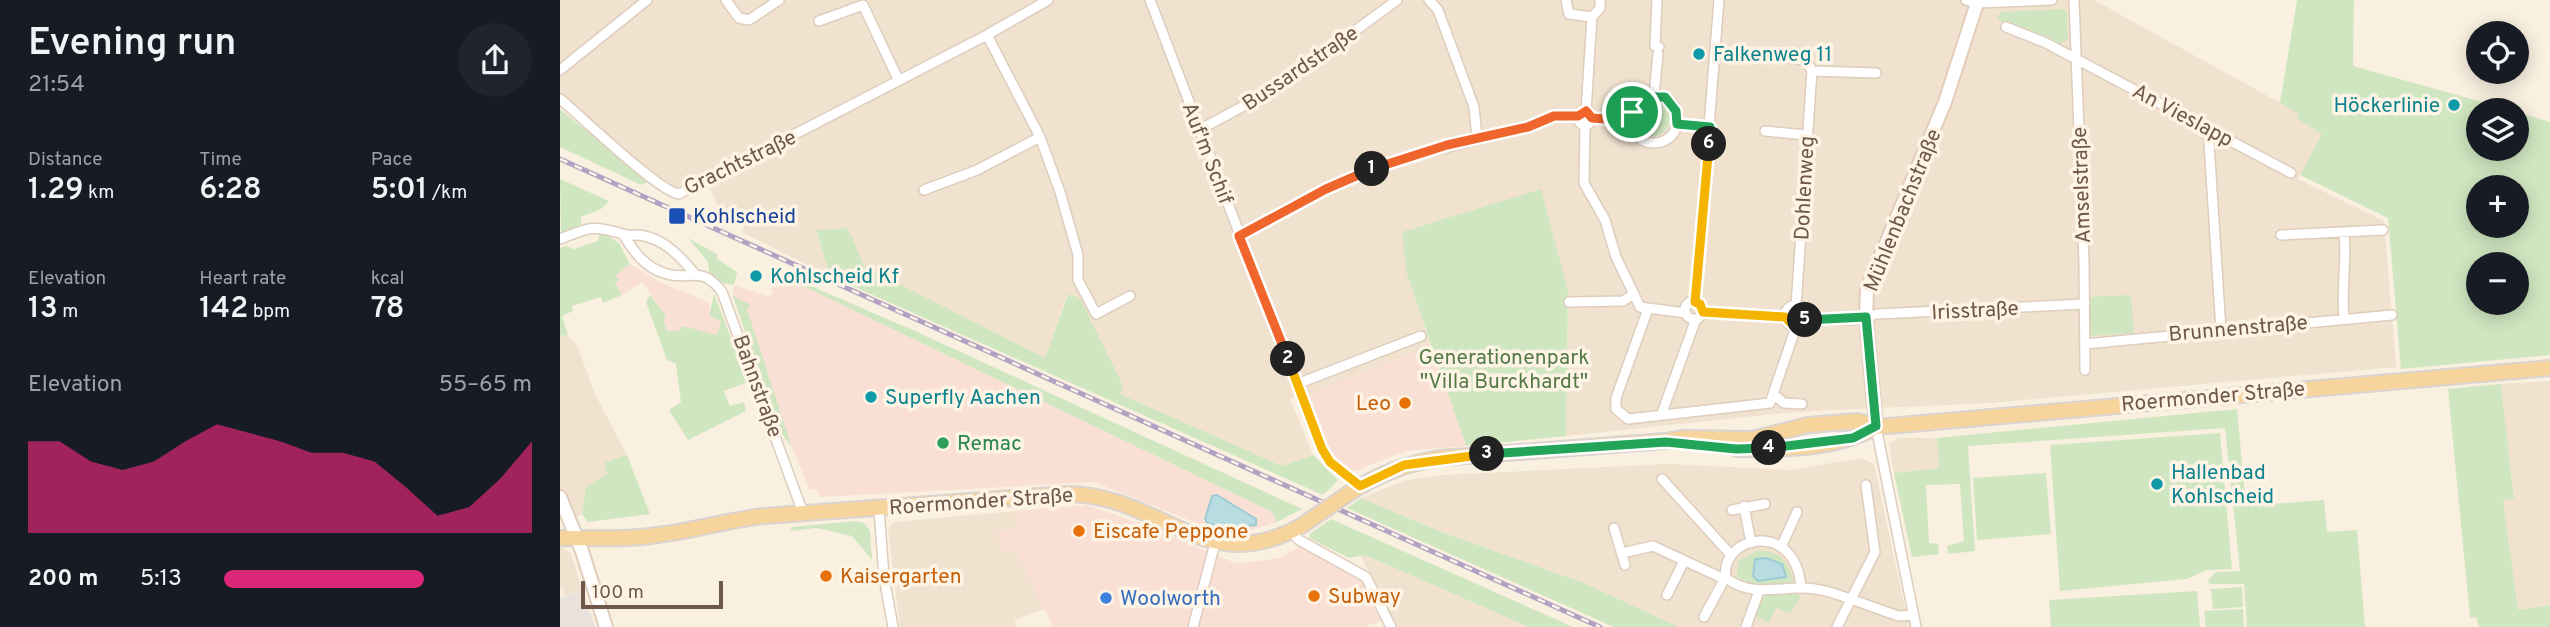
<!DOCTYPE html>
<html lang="en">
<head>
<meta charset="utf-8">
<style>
	:root { --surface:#171b24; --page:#20242c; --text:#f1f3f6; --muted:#9ea1a6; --accent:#db2777 }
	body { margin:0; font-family:Overpass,sans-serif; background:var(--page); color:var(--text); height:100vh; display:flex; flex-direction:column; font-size:26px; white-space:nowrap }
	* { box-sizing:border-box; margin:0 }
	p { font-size:23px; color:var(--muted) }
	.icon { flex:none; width:38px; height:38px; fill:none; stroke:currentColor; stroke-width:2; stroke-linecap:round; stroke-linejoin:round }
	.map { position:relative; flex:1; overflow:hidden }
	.details { display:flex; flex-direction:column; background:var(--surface); width:560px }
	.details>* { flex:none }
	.fabs { position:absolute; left:1906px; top:21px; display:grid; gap:14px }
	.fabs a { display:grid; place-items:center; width:63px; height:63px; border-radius:50%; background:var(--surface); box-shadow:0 4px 18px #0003; font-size:35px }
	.scale { position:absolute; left:21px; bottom:18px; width:142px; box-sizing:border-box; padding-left:7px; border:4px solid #6f5749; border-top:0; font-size:19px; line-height:24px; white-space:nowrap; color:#6f5749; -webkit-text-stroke:5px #fef4e6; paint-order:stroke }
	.pin { position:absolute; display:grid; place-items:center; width:60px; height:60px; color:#fff; margin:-30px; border:4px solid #fff; border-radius:50%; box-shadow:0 2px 7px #0007 }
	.km { position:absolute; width:35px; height:35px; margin:-18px; border-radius:50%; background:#222; color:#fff; font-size:19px; line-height:35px; text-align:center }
	.round { display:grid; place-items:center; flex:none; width:74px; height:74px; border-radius:37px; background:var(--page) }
	.summary { display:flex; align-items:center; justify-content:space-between; height:119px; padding:0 28px }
	h1 { font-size:38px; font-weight:600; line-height:52px }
	.figures { display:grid; grid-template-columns:repeat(3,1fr); gap:10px; height:119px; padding:7px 28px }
	.figures div { display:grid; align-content:center }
	.figures b { font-size:30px; font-weight:600 }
	.figures small { font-size:19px; font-weight:400 }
	.figures p { font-size:19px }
	.chart { height:196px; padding:14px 28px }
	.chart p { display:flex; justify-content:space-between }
	.chart svg { width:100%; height:126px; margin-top:7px; fill:var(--accent); opacity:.7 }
	ul { padding:0 28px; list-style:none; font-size:23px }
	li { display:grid; grid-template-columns:112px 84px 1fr; align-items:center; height:52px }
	li i { height:18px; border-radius:9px; background:var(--accent) }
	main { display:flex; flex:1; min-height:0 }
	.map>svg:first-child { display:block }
	.residential { fill:#f1e2cf }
	.commercial { fill:#fae0d4 }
	.industrial { fill:#e9e2dc }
	.green { fill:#d0e6c0; fill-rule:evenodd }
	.water { fill:#b7dce2; stroke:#9dcbd3; stroke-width:2 }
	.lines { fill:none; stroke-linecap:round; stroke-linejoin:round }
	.street-casing { stroke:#deccbd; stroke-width:12 }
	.secondary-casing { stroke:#e2cdbb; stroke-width:16 }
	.primary-casing { stroke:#dad3d0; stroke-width:18 }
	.street { stroke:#fff; stroke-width:9 }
	.secondary { stroke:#fff; stroke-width:12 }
	.primary { stroke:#f6d49c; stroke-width:14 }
	.rail-casing { stroke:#b2a1c2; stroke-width:5 }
	.rail { stroke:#fef4e6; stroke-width:2.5; stroke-dasharray:8; stroke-linecap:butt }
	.primary-bridge-casing { stroke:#dad3d0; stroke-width:18; stroke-linecap:butt }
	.primary-bridge { stroke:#f6d49c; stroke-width:14 }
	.split-1-casing { stroke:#fff; stroke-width:14 }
	.split-2-casing { stroke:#fff; stroke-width:14 }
	.split-3-casing { stroke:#fff; stroke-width:14 }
	.split-4-casing { stroke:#fff; stroke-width:14 }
	.split-5-casing { stroke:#fff; stroke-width:14 }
	.split-6-casing { stroke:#fff; stroke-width:14 }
	.split-7-casing { stroke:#fff; stroke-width:14 }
	.split-1 { stroke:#f0652b; stroke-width:9 }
	.split-2 { stroke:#f0652b; stroke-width:9 }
	.split-3 { stroke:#f5b400; stroke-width:9 }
	.split-4 { stroke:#22a559; stroke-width:9 }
	.split-5 { stroke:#22a559; stroke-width:9 }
	.split-6 { stroke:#f5b400; stroke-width:9 }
	.split-7 { stroke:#22a559; stroke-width:9 }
	.culture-dot { fill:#0f9aa8; stroke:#fef4e6; stroke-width:2.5 }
	.transit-dot { fill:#1a4fb4; stroke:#fef4e6; stroke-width:2.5 }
	.food-dot { fill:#e8710a; stroke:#fef4e6; stroke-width:2.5 }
	.leisure-dot { fill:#2e9e5b; stroke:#fef4e6; stroke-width:2.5 }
	.shop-dot { fill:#3f7fe0; stroke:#fef4e6; stroke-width:2.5 }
	.labels { text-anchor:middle; stroke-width:7; stroke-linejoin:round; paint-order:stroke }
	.culture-label { font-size:21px; fill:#0d838f; stroke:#fef4e6; text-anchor:start }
	.street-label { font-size:21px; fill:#6f5749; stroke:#fef4e6 }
	.transit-label { font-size:21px; fill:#164399; stroke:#fef4e6; text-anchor:start }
	.park-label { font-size:21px; fill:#547a45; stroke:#fef4e6 }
	.food-label { font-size:21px; fill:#c56008; stroke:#fef4e6; text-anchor:start }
	.leisure-label { font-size:21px; fill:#27864d; stroke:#fef4e6; text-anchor:start }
	.shop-label { font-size:21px; fill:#366cbe; stroke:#fef4e6; text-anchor:start }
</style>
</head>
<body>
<main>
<section class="details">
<div class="summary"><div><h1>Evening run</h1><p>21:54</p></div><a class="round"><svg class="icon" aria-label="share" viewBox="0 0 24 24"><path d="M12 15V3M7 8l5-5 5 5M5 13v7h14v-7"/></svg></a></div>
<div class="figures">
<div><p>Distance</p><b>1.29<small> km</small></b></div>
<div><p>Time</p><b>6:28</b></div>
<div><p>Pace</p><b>5:01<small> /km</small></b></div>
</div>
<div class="figures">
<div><p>Elevation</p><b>13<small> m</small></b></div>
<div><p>Heart rate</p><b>142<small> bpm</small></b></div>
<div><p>kcal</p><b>78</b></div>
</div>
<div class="chart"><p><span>Elevation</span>55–65 m</p>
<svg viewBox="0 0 160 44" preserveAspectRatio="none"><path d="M0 44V12L10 12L20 19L30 22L40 19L50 12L60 6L70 9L80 12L90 16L100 16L110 19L120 28L130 38L140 35L150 25L160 12V44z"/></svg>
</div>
<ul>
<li><b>200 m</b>5:13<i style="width:65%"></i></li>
</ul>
</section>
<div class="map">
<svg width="1990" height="627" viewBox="0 0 1990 627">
	<rect width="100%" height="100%" fill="#faf0e0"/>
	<path class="residential" d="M0 0H1534L1740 114 1738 119 1763 134 1738 179 1824 221 1836 367 1429 403 1235 412 1006 436 1008 291 980 189 847 275 871 346 748 395 730 398 753 455 722 466 560 394 520 298 507 295 485 358 304 266 287 228 256 231 270 276 182 232 184 226 163 216 144 177 112 191 0 94Z
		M8 335 17 345 35 394 67 455 44 463 47 474 26 487 22 514 13 518H0V336Z
		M1990 381V605L1958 610 1943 500 1954 498 1941 384Z
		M1337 438H1377L1379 468 1334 473 1329 444Z
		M1301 458 1314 464 1349 627H1119L1024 583 879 531 801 498 847 480 882 475 1108 464 1229 470Z
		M455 511 456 528 441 551 455 550 487 608 454 620 457 627H340L328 530 334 522Z
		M0 547 11 553 22 590 4 596 3 588H0Z
		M805 555 969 627H834L801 556Z"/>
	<path class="commercial" d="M70 264 100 282 150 303 149 316 161 321 157 336 123 326 119 331H107L104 321 106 316 82 282 62 295 55 284 56 275Z
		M232 281 234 287 241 285 712 512 717 522 688 531 649 528 534 482 260 497 256 489 250 490 236 457 173 296 174 285 206 296 213 294 211 288Z
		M871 346 906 446 846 451 790 473 770 458 747 395Z
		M528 505 590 527 677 564 719 558 741 546 800 577 821 621 804 627H493L456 551 441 552 438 532 456 528 455 511Z"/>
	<path class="industrial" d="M22 590 35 627H0V598Z"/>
	<path class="green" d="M1737 0H1794L1793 66 1951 110H1918V149H1956L1957 112 1990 122V355L1841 369 1828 218 1740 175 1762 134 1737 119 1739 114 1720 103ZM1918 187H1956V226H1918ZM1918 264H1956V303H1918Z
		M1504 9 1507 13 1508 39 1498 45 1437 19 1441 12Z
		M1076 119a17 17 0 1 1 34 0a17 17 0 1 1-34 0Z
		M0 109 88 182 81 185 0 147Z
		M0 179 49 201 41 209 21 217V226L1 233Z
		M981 189 1008 291 1006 436 906 446 847 275 842 232Z
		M288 228 304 266 485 358 508 294 520 298 563 386 560 394 722 466 753 455 778 480 763 495 270 276 256 230Z
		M45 234 59 243 70 264 56 275 59 280 55 284 62 295 43 303 41 297 12 306 13 311 2 316 8 335 0 336V248L6 246 14 249 38 241 39 235Z
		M128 238 157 254V259L177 272 174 285 162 283 149 272 148 262Z
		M230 277 355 331 742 509 717 522 712 512 241 285 234 287Z
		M154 294 188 382 164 391 170 406 184 402 186 411 128 440 109 410 121 402 116 364 107 360 86 302 90 295 106 316 104 321 107 331H119L123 326 157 335 161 321 149 316Z
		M1571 295 1574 333 1530 336 1528 297Z
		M173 296 191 305 187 309 232 448 218 428Z
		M1941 384 1954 499 1943 500 1958 610 1990 605V627H1919L1916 617 1910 618 1888 389Z
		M1677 409 1686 506 1764 500 1767 532 1797 530 1805 627H1687L1684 584H1649L1648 580 1656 572 1680 571 1665 428 1408 446 1415 551 1388 554 1387 546 1404 541 1400 484 1366 485 1369 543 1378 544 1379 554 1352 557 1334 473 1379 468 1377 438Z
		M1660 433 1672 569 1647 570 1626 579 1500 591 1490 445Z
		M67 455 90 514 28 522 22 514 26 487 47 474 44 463Z
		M1486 473 1491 534 1417 540 1413 478Z
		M801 498 879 531 1024 583 1119 627H1054L787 508Z
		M771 519 1013 627H969L805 555 789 558 749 538 751 533Z
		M296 521 304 523 310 531 312 560 292 536 256 528 231 531V527Z
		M1196 551C1218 549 1229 561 1234 582L1198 586 1177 577 1178 561Z
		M1682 587 1683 607 1653 609 1651 589Z
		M1637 591 1640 627H1491L1489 600Z
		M1237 592 1240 597 1231 613 1216 608 1209 623 1193 615 1204 594Z
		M1683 609 1684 627H1646L1644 611Z"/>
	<path class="water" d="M657 495 696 519V525L665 528 647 523 645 519 652 496Z
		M1206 558 1222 564 1226 577 1198 581 1193 576 1195 559Z"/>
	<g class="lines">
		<defs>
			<path id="street" d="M166 0 179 18 189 20 219 0
				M590 0 762 449 770 462 800 486
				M869 0 878 10 914 107 917 138
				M1006 0 1009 14 1032 17
				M1097 0 1095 46 1099 47
				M1406 0 1417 3 1492 0
				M1514 0 1524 262 1525 370
				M259 21 303 5 339 81
				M1446 27 1486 43 1731 173
				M427 35 480 137 500 192 518 255V280L536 314 570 296
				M1156 52 1246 60 1252 71 1236 306
				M0 70 87 0
				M1252 71 1316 73
				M1094 95 1098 54
				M1070 119a24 24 0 1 1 48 0a24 24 0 1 1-48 0Z
				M0 99C21 116 99 192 119 194L427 35 488 0
				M1018 118a7 7 0 1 1 14 0a7 7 0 1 1-14 0Z
				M1026 111 1032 17 1040 8V0
				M1032 118 1070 121
				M1117 124 1150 127
				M1025 125 1024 183 1045 220 1056 257 1080 307 1126 313
				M1648 128 1661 330
				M639 130 717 88 837 0
				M1205 131 1246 135
				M364 190 417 170 480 137
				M63 234C74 252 85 268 107 274 130 281 141 264 162 292L243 513
				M1721 235 1823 230
				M679 236 766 189 836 160 968 127 994 116H1018
				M0 239C30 227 33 225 63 234 68 236 75 235 80 235 104 239 119 255 134 273
				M1125 310a9 9 0 1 1 18 0a9 9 0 1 1-18 0Z
				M1009 302 1063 301 1074 294
				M1135 302 1159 0
				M1225 316a11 11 0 1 1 22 0a11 11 0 1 1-22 0Z
				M1088 309 1056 398V409L1068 419 1210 403 1236 327
				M1143 312 1225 317
				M1784 318C1781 289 1787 262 1784 232
				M1246 319 1293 320 1317 314 1525 304
				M1525 344 1832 315
				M737 384 861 336
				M1213 394 1224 403 1242 404
				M1102 413 1136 319
				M1316 427 1356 627
				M1102 479 1171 555
				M1184 506 1191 543
				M319 509 324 577 333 627
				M1172 510 1205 504
				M1054 528 1065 565
				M731 532 739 540 806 577 831 627
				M1222 545 1237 512
				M1062 553 1093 546 1162 578
				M1241 588C1236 518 1159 536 1166 578 1196 601 1228 582 1261 590 1287 596 1313 608 1339 616L1353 615
				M1107 595 1124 561
				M1144 617 1165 578
				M633 627 655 543
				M1186 627 1199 591
				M1277 627 1315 552 1306 485"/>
			<path id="secondary" d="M1316 427 1306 317 1307 289 1385 102 1418 0
				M0 497 22 551 46 627"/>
			<path id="primary" d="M1177 449C1222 449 1276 450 1316 427
				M788 494C818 474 845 464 880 458L1106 441 1124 438 1192 439 1248 425 1298 421 1316 427 1340 425 1990 368
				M0 538C33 538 65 540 97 535 133 531 168 520 204 516L508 494C602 495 645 580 741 526"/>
		</defs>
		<use href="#street" class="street-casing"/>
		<use href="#secondary" class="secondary-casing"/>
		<use href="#primary" class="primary-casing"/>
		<use href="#street" class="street"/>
		<use href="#secondary" class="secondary"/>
		<use href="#primary" class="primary"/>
		<defs>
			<path id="rail" d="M0 159 1040 627"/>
		</defs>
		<use href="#rail" class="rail-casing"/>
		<use href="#rail" class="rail"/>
		<defs>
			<path id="primary-bridge" d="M741 526 788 494"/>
		</defs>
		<use href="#primary-bridge" class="primary-bridge-casing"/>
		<use href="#primary-bridge" class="primary-bridge"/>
	</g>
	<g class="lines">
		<defs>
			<path id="split-1" d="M812 169 887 145 968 127 994 116H1018L1026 111 1032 118 1070 121 1072 112"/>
			<path id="split-2" d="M728 359 679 236 766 189 812 169"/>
			<path id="split-3" d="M728 359 762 449 770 462 800 486 844 465 927 454"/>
			<path id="split-4" d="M927 454 1106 442 1176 449 1209 448"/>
			<path id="split-5" d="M1209 448 1293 438 1316 426 1306 317 1245 320"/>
			<path id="split-6" d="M1149 144 1135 302 1140 304 1143 312 1225 317 1234 326 1242 325 1245 320"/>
			<path id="split-7" d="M1072 112 1084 97H1105L1116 111 1117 124 1150 127 1149 144"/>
		</defs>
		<use href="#split-1" class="split-1-casing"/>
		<use href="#split-2" class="split-2-casing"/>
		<use href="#split-3" class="split-3-casing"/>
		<use href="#split-4" class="split-4-casing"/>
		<use href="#split-5" class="split-5-casing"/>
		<use href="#split-6" class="split-6-casing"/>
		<use href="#split-7" class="split-7-casing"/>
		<use href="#split-1" class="split-1"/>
		<use href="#split-2" class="split-2"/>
		<use href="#split-3" class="split-3"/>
		<use href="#split-4" class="split-4"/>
		<use href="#split-5" class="split-5"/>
		<use href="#split-6" class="split-6"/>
		<use href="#split-7" class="split-7"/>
	</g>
	<g class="culture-dot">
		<circle cx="1139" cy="54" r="7"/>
		<circle cx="1894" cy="105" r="7"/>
		<circle cx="196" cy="276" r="7"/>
		<circle cx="311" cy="397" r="7"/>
		<circle cx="1597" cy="484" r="7"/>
	</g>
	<rect class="transit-dot" x="108" y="207" width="18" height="18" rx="3.5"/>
	<g class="food-dot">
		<circle cx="845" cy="403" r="7"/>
		<circle cx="519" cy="531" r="7"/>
		<circle cx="266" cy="576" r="7"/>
		<circle cx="754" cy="596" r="7"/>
	</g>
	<circle class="leisure-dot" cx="383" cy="443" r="7"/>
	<circle class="shop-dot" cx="546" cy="598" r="7"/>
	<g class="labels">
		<g class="culture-label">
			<text x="1153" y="61">Falkenweg 11</text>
			<text x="1880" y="112" text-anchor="end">Höckerlinie</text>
			<text x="210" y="283">Kohlscheid Kf</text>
			<text x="325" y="404">Superfly Aachen</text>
			<text x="1611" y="479">Hallenbad<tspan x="1611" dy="24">Kohlscheid</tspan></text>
		</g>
		<g class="street-label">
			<text transform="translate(740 68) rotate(-34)" y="7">Bussardstraße</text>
			<text transform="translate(1623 115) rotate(28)" y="7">An Vieslapp</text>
			<text transform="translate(648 153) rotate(69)" y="7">Auf'm Schif</text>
			<text transform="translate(180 162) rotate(-26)" y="7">Grachtstraße</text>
			<text transform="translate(1521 185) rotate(-92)" y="7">Amselstraße</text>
			<text transform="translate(1244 188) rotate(-87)" y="7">Dohlenweg</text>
			<text transform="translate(1342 210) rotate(-68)" y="7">Mühlenbachstraße</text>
			<text transform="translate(1415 310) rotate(-3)" y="7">Irisstraße</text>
			<text transform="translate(1678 328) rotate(-5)" y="7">Brunnenstraße</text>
			<text transform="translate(198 386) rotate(70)" y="7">Bahnstraße</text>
			<text transform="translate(1653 396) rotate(-5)" y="7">Roermonder Straße</text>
			<text transform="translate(421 501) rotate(-4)" y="7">Roermonder Straße</text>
		</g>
		<g class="transit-label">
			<text x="133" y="223">Kohlscheid</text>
		</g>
		<g class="park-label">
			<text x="944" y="364">Generationenpark<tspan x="944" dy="24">"Villa Burckhardt"</tspan></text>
		</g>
		<g class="food-label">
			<text x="831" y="410" text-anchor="end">Leo</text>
			<text x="533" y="538">Eiscafe Peppone</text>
			<text x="280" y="583">Kaisergarten</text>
			<text x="768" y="603">Subway</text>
		</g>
		<g class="leisure-label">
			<text x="397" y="450">Remac</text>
		</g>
		<g class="shop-label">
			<text x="560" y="605">Woolworth</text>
		</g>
	</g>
</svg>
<div class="fabs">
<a><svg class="icon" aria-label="locate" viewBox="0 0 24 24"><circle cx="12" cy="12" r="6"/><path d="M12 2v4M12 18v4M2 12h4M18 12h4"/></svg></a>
<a><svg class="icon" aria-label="layers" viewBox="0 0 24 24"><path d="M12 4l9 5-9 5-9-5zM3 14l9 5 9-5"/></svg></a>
<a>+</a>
<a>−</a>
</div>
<div class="scale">100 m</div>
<div class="pin" style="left:1072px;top:112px;background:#1e9e55"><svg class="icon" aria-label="arrive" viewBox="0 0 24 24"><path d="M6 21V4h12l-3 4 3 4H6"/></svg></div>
<b class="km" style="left:812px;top:169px">1</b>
<b class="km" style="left:728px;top:359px">2</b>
<b class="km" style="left:927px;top:454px">3</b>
<b class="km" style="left:1209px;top:448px">4</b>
<b class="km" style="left:1245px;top:320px">5</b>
<b class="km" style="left:1149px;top:144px">6</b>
</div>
</main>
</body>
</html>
